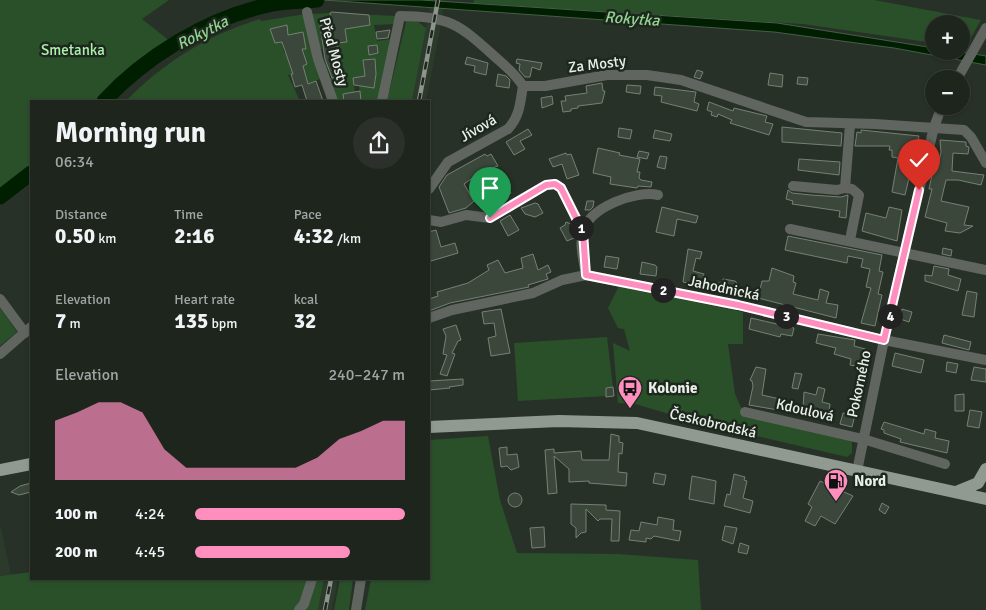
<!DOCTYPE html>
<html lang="en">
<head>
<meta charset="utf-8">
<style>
	:root { --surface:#1e251d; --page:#2b312a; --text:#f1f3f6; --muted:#a1a5a4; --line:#3c423b; --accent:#fe8ebe }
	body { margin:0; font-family:Signika,sans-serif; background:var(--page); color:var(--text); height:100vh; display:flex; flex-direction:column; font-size:19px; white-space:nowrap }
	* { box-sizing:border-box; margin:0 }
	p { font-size:16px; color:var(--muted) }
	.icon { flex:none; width:28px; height:28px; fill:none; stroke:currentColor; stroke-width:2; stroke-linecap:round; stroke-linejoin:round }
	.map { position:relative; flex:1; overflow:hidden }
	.drawer { position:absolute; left:30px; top:100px; width:400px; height:480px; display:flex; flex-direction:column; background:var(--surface); border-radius:0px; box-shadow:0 1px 4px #0004,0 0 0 1px var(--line) }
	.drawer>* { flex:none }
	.fabs { position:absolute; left:925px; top:15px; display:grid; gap:10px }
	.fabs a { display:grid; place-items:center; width:45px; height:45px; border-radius:50%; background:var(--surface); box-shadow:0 1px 4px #0004,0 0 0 1px var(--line); font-size:25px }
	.pin { position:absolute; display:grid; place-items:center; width:42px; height:42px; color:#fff; margin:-51px -21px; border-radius:50% 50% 50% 0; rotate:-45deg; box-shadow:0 0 5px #0007 }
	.pin .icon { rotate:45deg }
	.km { position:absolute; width:25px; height:25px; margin:-12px; border-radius:50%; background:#222; color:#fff; font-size:14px; line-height:25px; text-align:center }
	.round { display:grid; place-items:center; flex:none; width:52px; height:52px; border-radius:26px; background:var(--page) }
	.head { display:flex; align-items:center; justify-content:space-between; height:85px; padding:0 25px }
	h1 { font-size:28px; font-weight:700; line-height:38px }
	.figures { display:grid; grid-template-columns:repeat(3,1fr); gap:8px; height:85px; padding:5px 25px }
	.figures div { display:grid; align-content:center }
	.figures b { font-size:21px; font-weight:700 }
	.figures small { font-size:14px; font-weight:400 }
	.figures p { font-size:14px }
	.chart { height:140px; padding:10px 25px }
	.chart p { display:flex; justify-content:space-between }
	.chart svg { width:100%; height:90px; margin-top:5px; fill:var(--accent); opacity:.7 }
	ul { padding:0 25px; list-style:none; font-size:16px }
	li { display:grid; grid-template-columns:80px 60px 1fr; align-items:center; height:38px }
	li i { height:12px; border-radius:6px; background:var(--accent) }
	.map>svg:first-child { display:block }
	.built { fill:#2b3a2b }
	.green { fill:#2a502a; fill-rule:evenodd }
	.water { fill:#001f01; stroke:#465d47 }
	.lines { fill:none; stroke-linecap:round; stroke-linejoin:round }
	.river { stroke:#001f01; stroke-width:15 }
	.building { fill:#3c473c; stroke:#768175 }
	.minor { stroke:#606560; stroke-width:10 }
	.major { stroke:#909a90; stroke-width:12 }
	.rail-casing { stroke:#8d948c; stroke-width:4.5 }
	.rail { stroke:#1e271e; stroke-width:2.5; stroke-dasharray:8; stroke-linecap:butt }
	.route-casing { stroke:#fff; stroke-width:10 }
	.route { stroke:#fe8ebe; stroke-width:6 }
	.labels { text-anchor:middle; stroke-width:5; stroke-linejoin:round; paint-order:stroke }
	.park-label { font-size:15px; fill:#adf2ac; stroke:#1e271e }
	.street-label { font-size:15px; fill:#e9efe9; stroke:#1e271e }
	.poi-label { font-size:15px; font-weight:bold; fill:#e9efe9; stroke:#1e271e; text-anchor:start }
	.water-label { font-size:16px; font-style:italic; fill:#91d48f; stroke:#1e271e }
</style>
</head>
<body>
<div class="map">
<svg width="986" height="610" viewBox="0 0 986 610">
	<rect width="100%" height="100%" fill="#283127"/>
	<path class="built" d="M431 0H445L440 30 426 101H412Z
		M0 524 11 575 0 576Z
		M324 579H338L332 610H318Z"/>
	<path class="green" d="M0 0H169L142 19 171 42 150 56 99 101H31V168L0 193Z
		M474 0H874L981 20 965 48H961V24H934V43L803 24 474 3Z
		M330 13 397 16 396 24 374 25 377 41 393 39 379 101H361L360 93 351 95 350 93 343 94 344 101H334L322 64 326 63 330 78 341 76V61L336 47 319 49 312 14ZM350 15H369L370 25 352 28ZM329 25 333 47 322 48 320 27ZM345 27 347 41 335 43 332 29ZM374 59 375 71 364 73 363 60ZM368 76 376 78 374 88 368 87V82L365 81V78L358 79 360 92 355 93 353 78Z
		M306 14 323 78 304 85 307 81 301 71 288 75 300 101H126C164 62 208 35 260 19L261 21ZM286 25 291 51 284 53 282 42 275 43 270 29ZM303 32 306 49 295 50 298 33Z
		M408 14 426 28 412 101H387Z
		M619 286 743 312V344H728L735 394 745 416 852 440V453L847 457 697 422 635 404 618 403 613 343 630 351 624 329 618 328 608 308Z
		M0 308 17 332 0 346Z
		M607 337 613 387 606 388V396L518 401 514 343Z
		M488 436 500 500 517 553 617 554 698 560 701 610H365L371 579H429V440Z
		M31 572V579H324L318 610H0V576Z
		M340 579H353L349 610H334Z"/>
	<path class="water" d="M324 0H421L777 23 934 48V51H956L986 56V65L894 48 774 32Z"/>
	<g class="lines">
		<path class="river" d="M104 101C145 57 205 20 264 6 281 1 300 2 317 0
			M0 197 31 173"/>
	</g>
	<path class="building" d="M332 12 369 15 370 25 345 29 347 42 337 43 341 76 332 78 325 59 320 26 331 23 330 13Z
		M287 25 288 35 303 32 306 49H302L307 64 303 66 308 84 316 81 323 101H307L302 85 295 87 291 74H293L282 42 275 43 270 29Z
		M390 30 388 38 377 39 376 32Z
		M377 45 378 53 369 55 368 46Z
		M467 57 488 63 486 75 474 72 475 66 465 64Z
		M375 59 376 74 374 88 354 85 353 78 365 76 363 60Z
		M517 59 542 63 540 70 532 67 530 77H525L519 70 520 64 516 63Z
		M697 70 703 72 700 79 694 77Z
		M770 73 783 75 782 87 768 85Z
		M498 74 506 76 510 80 509 88 496 86Z
		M798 77 808 78 807 85 797 84Z
		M602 83 603 91H605L602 103 578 106V108L571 109V111L563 112 561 101H566L565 96 587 93 586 86Z
		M627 85 641 86 640 94 626 92Z
		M655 87 696 92 694 102 699 104 697 111 661 102 662 96 654 95Z
		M360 91 361 101H344L343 94Z
		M552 96 553 104 542 108 541 98Z
		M709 102 733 111 734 108 767 116 765 122 773 124 769 135 730 123 732 120 718 114 717 117 711 115 712 112 707 110Z
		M782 127 842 133 841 146 782 142Z
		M619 128 632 130 630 139 618 137Z
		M528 129 532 135 520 141 525 149 514 155 506 142Z
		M655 130 672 134 670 141 653 138Z
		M861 130 919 136 905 195 892 192 898 158 892 157V150H889L890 146H855L857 132 861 133Z
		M940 140 966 142V146L969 147 968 154 953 153 952 171 984 175 981 185 958 180H946L941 201 969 207 964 225 973 226 960 233 945 231 947 223 925 217 932 189H929L933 170H937L941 152Z
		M598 148 620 153 619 155 640 159 637 172H640L639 178 641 180 652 182 651 187 638 186 637 188 610 184 611 177 593 173Z
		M639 151 649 153 647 159 637 157Z
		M566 153 567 155 571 154 579 175 567 179 562 164 553 167 549 159Z
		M485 154 487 156 491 154 498 166 481 172 464 184 474 201 466 208 449 213 439 187 447 175Z
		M660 156 667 157 665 169 657 167Z
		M799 159 840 162 839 175 798 170Z
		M504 181 511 193 503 198 504 201 491 208 481 190 488 186 489 189Z
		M788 190 792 193 811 195 841 197 848 195 846 218 839 217 840 211 792 204 793 201 786 199Z
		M587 201H594L593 207 590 210H585Z
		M535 203 538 204 543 213 535 217 525 214 521 208Z
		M662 207 698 216 696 223 677 219 674 236 656 232Z
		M889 207 902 210 897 241 862 231 866 213 886 218Z
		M510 215 519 230 508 236 500 221Z
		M566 222 571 224 576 233 574 238 567 241 560 228 565 225Z
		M436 230 441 247 455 243 458 253 431 261 429 254V232Z
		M788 236 882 255 879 271 883 272 878 294 882 295 875 326 861 323 871 288 866 287 870 269 861 267 863 259 848 256 847 263 785 250Z
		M943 248 952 250 951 256 942 254Z
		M688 249 702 252 700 259 696 258 693 271 704 274 702 280H699L698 285 683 282Z
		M533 254 538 270 548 265 551 272 546 274 548 279 528 285 529 287 450 303 429 311V299L438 296 437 292 468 283 489 270 487 265 498 260 505 273 523 268 521 258Z
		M606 256 619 258 617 269 604 267Z
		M642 262 655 265 657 267 656 276 640 274Z
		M934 266 949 269 948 275 961 279 958 291 925 281V275L932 276Z
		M772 268 794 276 793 282 796 283 793 294 818 300 820 289 829 292 826 303 838 305 836 318 758 298 762 281H769Z
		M723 279 735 281 737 283 736 291 733 290V292L720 290 721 287 715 286 716 283H722Z
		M967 291 977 293 974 317 962 315Z
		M501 309 510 353 491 356 488 338 496 336 494 323 484 324 482 312Z
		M902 309 912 312 909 322 900 319Z
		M751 318 794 328 792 336 781 334 780 337 749 329Z
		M456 325 461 340 458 341 452 353 455 354 447 376 440 374 447 355 443 354 446 336 443 329Z
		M818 334 855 340 854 346 869 350 865 368 850 365 851 359 834 354 836 348 816 343Z
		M944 335 971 342 969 350 942 343Z
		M895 353 924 360 921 373 892 366Z
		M947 362 958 364 956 373 946 371Z
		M756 367 766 369 762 395 780 399 778 410 749 405 753 386 752 381 750 380Z
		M974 367 986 369V382L971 380Z
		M795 373 802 374 798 389 792 388Z
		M463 379V385L449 387 450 388 429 390V381Z
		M613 387 614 396 606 397V388Z
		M818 387 825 389 822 402 830 404 828 419 819 417 820 413 803 409 804 392 816 395Z
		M964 394V411H955V395Z
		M970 410 982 412 979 428 967 426Z
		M843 413 855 415 852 427 840 424Z
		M884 422 924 434 925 429 936 432 935 438 949 441 947 453 900 442 901 439 884 433V430L881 429Z
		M611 434 619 436V442L623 443 622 454 619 453 618 472 627 473 626 486 589 483V481L569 482V469L554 456 557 493 548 494 545 450 554 449V453L581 451 582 460H609Z
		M507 447V455L517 454 519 467 511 470 507 466 501 467 499 448Z
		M655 473 666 475 664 485 653 483Z
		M734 474 745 477 744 480 747 481 743 498 753 501 750 513 724 506 727 494 730 495Z
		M692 476 716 481 714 504 689 499Z
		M820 481 853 496 835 524 821 516 815 526 805 521 812 507 808 504Z
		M31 483V492L19 495 11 492 20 486Z
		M508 500a7 7 0 1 1 14 0a7 7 0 1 1-14 0Z
		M882 503 889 507 885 514 879 510Z
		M571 504 606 505V510L620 511 619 541H611L612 519H600L598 521 586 509V532L581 533 576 538V528L571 524Z
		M658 517 674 520 673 530 681 531 679 541 654 536 651 539 646 538V542L629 540 631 530 639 531 641 522 657 525Z
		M725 526 737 528 733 544 722 540Z
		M544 527 545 547 532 548 530 528Z
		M740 543 749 546 747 554 738 552Z"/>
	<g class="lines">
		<path class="minor" d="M307 12 318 59 333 101
			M957 79 986 28
			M523 86H545L607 75H647L681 80 806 122 875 124 964 130 971 137 986 163
			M382 101 400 16C448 16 459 24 493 55 504 65 515 73 523 86
			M850 124 845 188 852 189 859 195 850 240
			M793 186 837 190 845 188
			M429 189 448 162 508 129C520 116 520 103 523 86
			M429 220 441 222 466 215 490 218 546 185 555 184 561 188 583 232
			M790 229 986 270
			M586 275C584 262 579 245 583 232 589 207 636 190 658 195
			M0 299 25 333
			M429 318 452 310 533 293 562 280 586 275 738 305 884 340 986 360
			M0 354 31 327
			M745 412 863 439 945 464
			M857 471 884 340 934 127 942 106
			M299 610 304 604 312 579
			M356 610 361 579"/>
		<path class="major" d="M429 427 559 421 637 423 986 499
			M0 470 31 464
			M956 492 978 483 986 469"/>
		<defs>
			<path id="rail" d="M419 101 438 0
				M325 610 331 579"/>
		</defs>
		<use href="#rail" class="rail-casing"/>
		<use href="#rail" class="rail"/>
	</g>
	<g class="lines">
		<defs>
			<path id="route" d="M490 218 546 185 555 184 561 188 583 232 586 275 738 305 884 340 919 190"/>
		</defs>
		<use href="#route" class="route-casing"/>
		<use href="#route" class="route"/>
	</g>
	<defs>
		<symbol id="bus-pin" viewBox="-11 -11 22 30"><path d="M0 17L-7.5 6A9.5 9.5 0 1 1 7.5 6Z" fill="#fe8ebe" stroke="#1e271e"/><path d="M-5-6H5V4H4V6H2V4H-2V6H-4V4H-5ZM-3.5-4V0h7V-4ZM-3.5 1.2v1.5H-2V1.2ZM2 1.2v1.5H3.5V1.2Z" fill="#111"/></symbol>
		<symbol id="fuel-pin" viewBox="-11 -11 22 30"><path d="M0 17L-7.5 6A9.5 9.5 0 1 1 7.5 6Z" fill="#fe8ebe" stroke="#1e271e"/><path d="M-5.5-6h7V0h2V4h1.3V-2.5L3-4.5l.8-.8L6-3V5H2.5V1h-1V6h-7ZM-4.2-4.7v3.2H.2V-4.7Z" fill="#111"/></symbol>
	</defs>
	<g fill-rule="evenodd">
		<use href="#bus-pin" x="616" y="374" width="28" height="38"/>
		<use href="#fuel-pin" x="822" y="467" width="28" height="38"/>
	</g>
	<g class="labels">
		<g class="park-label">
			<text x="73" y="55">Smetanka</text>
		</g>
		<g class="street-label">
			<text transform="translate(334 52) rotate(74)" y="5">Před Mosty</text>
			<text transform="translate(597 64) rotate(-7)" y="5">Za Mosty</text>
			<text transform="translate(478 128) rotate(-30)" y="5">Jívová</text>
			<text transform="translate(724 288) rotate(12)" y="5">Jahodnická</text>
			<text transform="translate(859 384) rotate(-78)" y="5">Pokorného</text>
			<text transform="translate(805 410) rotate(13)" y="5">Kdoulová</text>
			<text transform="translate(713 423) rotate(13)" y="5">Českobrodská</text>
		</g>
		<g class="poi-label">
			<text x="648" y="393">Kolonie</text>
			<text x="854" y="486">Nord</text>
		</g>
		<g class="water-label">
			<text transform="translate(632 18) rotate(4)" y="6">Rokytka</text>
			<text transform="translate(202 32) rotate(-27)" y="6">Rokytka</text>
		</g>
	</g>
</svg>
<div class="fabs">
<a>+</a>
<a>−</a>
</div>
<div class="pin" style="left:490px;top:218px;background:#1e9e55"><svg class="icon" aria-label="arrive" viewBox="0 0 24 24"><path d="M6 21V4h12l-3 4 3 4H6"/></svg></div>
<div class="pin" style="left:919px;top:190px;background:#d93025"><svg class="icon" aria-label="check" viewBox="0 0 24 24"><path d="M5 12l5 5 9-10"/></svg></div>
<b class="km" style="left:581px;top:228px">1</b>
<b class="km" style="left:663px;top:290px">2</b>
<b class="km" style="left:786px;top:316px">3</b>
<b class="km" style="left:890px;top:316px">4</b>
<section class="drawer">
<div class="head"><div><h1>Morning run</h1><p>06:34</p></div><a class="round"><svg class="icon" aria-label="share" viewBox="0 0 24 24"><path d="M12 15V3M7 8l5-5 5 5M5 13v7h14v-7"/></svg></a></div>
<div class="figures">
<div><p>Distance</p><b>0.50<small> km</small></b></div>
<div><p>Time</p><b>2:16</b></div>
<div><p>Pace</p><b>4:32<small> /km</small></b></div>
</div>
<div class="figures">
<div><p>Elevation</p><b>7<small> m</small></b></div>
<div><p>Heart rate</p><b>135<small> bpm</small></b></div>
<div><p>kcal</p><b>32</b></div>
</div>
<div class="chart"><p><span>Elevation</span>240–247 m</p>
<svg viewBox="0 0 160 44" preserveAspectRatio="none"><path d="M0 44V15L10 11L20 6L30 6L40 11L50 29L60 38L70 38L80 38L90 38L100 38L110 38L120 33L130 24L140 20L150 15L160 15V44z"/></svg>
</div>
<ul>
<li><b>100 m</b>4:24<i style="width:100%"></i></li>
<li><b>200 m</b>4:45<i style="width:74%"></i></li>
</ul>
</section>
</div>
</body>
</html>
